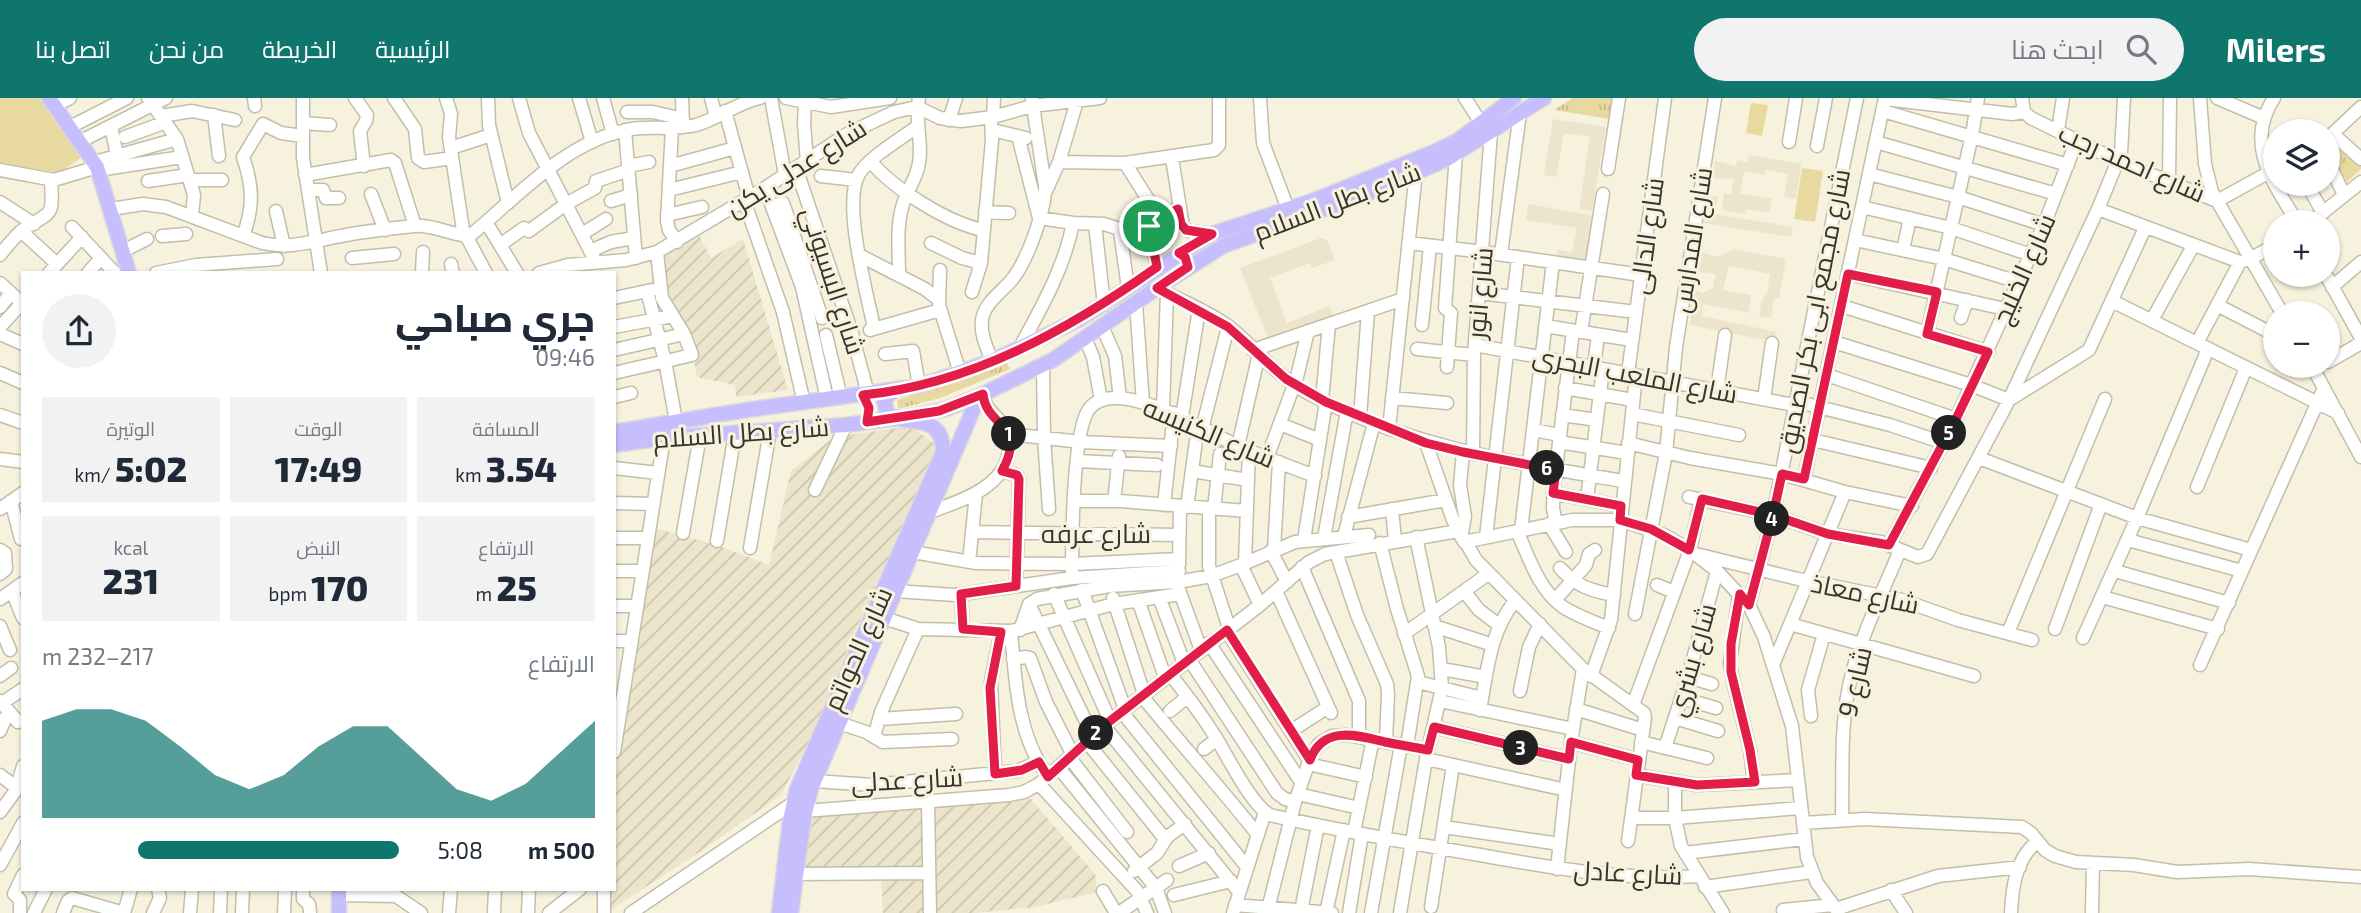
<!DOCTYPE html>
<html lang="ar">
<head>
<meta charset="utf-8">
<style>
	:root { --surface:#fff; --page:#f2f2f3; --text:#1f2937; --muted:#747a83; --accent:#0f766e }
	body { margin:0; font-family:"Exo 2",Cairo,sans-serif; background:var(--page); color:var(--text); direction:rtl; height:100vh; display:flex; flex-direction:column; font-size:26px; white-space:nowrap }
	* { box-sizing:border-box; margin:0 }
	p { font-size:23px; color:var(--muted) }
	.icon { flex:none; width:38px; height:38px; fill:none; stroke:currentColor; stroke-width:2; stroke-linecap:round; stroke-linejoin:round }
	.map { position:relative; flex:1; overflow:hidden; direction:ltr }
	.sheet { position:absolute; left:21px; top:173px; width:595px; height:620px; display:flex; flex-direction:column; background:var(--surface); border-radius:0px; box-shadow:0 2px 5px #0004; direction:rtl }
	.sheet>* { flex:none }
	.fabs { position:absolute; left:2263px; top:21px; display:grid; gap:14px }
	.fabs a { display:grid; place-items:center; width:77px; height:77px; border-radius:50%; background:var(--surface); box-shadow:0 2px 5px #0004; font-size:35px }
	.pin { position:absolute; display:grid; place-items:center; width:60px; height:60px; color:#fff; margin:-30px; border:4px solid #fff; border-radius:50%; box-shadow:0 2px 7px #0007 }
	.km { position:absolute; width:35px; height:35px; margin:-18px; border-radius:50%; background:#222; color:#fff; font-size:19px; line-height:35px; text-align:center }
	.round { display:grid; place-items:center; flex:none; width:74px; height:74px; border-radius:37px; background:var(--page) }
	.summary { display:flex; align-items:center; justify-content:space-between; height:119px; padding:0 21px }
	h1 { font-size:38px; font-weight:800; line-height:52px }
	.stats { display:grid; grid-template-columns:repeat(3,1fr); gap:10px; height:119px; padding:7px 21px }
	.stats div { display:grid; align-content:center; border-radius:0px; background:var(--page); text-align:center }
	.stats b { font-size:35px; font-weight:800 }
	.stats small { font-size:19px; font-weight:400 }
	.stats p { font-size:19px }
	.chart { height:196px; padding:14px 21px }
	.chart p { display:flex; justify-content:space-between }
	.chart svg { width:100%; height:126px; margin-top:7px; fill:var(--accent); opacity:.7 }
	ul { padding:0 21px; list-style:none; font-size:23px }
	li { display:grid; grid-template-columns:112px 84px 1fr; align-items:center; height:52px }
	li i { height:18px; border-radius:9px; background:var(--accent) }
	header { display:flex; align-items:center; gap:42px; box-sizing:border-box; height:98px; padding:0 35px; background:var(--accent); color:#fff }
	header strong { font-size:33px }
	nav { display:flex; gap:38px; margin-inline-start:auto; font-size:24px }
	.search { width:490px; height:63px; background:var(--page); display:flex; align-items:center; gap:18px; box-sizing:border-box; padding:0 24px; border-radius:38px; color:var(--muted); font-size:26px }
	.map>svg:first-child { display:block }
	.built { fill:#ece5cb }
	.industrial { fill:url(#industrial-furrows) }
	.grass { fill:url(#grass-tufts) }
	.pitch { fill:#e7d9a0 }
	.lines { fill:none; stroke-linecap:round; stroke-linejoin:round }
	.minor-casing { stroke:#c3beab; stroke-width:15 }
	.major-casing { stroke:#dbdad9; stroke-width:17 }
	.minor { stroke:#fff; stroke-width:12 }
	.major { stroke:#c7bffd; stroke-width:14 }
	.route-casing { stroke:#fff; stroke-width:14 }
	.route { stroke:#e11d48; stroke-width:9 }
	.labels { text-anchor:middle; stroke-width:6; stroke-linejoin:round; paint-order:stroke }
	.street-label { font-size:26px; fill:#36342c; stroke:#f7f2de }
</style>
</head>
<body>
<header>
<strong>Milers</strong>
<div class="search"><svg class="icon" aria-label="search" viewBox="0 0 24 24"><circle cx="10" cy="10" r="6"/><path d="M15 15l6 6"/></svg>ابحث هنا</div>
<nav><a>الرئيسية</a><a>الخريطة</a><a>من نحن</a><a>اتصل بنا</a></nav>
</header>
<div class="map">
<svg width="2361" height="815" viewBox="0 0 2361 815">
	<defs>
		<pattern id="industrial-furrows" width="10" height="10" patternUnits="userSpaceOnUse" patternTransform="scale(1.75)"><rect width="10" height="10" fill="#ece5cb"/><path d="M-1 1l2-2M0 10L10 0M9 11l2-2" fill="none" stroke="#cbc5ae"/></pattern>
		<pattern id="grass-tufts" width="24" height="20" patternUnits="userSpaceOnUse" patternTransform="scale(1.75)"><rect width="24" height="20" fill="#e7d9a0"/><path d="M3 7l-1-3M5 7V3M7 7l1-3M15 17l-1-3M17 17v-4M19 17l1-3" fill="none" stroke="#c7bb8a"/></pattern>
	</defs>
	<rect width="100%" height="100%" fill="#f7f2de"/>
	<path class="built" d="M1553 21 1606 29 1592 113 1579 111 1590 39 1564 35 1556 79 1544 77Z
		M1749 57 1801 66 1796 101 1784 99 1788 76 1766 72 1765 77 1744 73 1740 96 1772 101 1769 115 1747 111 1745 116 1722 112 1724 95 1731 97 1734 81 1712 80 1715 63 1736 68 1737 62 1748 64Z
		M1708 97 1718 99 1715 116 1793 129 1791 139 1703 125Z
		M1528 106 1594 118 1587 164 1557 160V152L1572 154 1577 130 1526 122Z
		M1321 140 1327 142 1335 162 1312 170 1310 165 1270 180 1287 225 1330 208 1335 221 1292 238 1289 231 1268 240 1240 170Z
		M1733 151 1786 161 1779 200H1774L1771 220 1759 218 1762 201 1767 196 1770 176 1729 168 1723 192 1751 197 1748 215 1704 206 1701 218 1777 234 1775 244 1690 227 1693 192 1703 195 1713 190 1716 176 1696 174 1700 154 1718 159Z"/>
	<path class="industrial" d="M699 137 711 160 743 141 788 292 736 299 735 287 697 279 689 234 662 193V157Z
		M911 328 935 346 932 365 853 538 810 642 781 697 701 753 606 815 608 791H614V687L621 630 655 430 716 447 769 467 791 373 834 339Z
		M1030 700 1095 776 1097 794 1035 809 974 815H883L881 778 804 779 811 718Z"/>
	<path class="grass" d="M1573 0H1612L1609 21 1554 12Z
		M2334 46 2361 67V71L2347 84 2328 50Z
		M1006 263 1010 271 940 300 898 311 897 302 950 286Z"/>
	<path class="pitch" d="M0 0H41L85 57 59 75 0 65Z
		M1751 5 1768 7 1762 38 1746 35Z
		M1802 70 1823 73 1815 124 1794 121Z"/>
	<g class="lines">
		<defs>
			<path id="minor" d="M148 0 177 41 194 97 192 117
				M254 0 255 8
				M303 0V60L321 175
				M355 0 367 17 366 23 360 33 364 68
				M394 0 415 31 418 60 424 64 452 60
				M446 0 451 16 449 39 463 132 486 175
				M488 0 489 27 508 105
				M519 0 529 35 596 164
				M579 0 592 44
				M603 0 613 36
				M682 0 683 28
				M711 0 716 19
				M771 0 785 77
				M786 0 831 9 890 0
				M1260 0 1263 45 1288 111
				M1465 0 1481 25
				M2022 0 2024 14 2031 20 2118 63 2217 103 2275 71
				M2200 0 2205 66 2212 94 2282 215
				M2217 0 2264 20
				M2274 0C2244 46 2273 84 2297 124
				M1885 1 2012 16 2024 14
				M805 5 804 25 807 64
				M55 8 70 0
				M725 13 749 100
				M1883 13 2068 67
				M627 14H653L683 21
				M214 17 219 58
				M161 18 192 13 235 22
				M993 19 994 0
				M949 22 956 0
				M303 25 330 27
				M111 28 117 58
				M70 29 127 0
				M672 30 667 123 669 132 677 144
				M625 32 636 160
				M992 32 1026 40
				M2058 32 2063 0
				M2333 36 2361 61
				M1018 38 1039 120 1073 125 1104 126 1126 133 1148 128 1178 111
				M125 39 166 24
				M2328 40 2361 9
				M81 43 166 0
				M1789 44 1796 0
				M1876 44 2056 96
				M1817 48 1826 0
				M451 50 491 37
				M1172 60 1183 129 1189 133 1212 136
				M2328 63 2344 97
				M95 64 177 41
				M871 64C894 91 948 125 983 132
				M1059 64 1125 65 1214 52 1219 47V0
				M1125 65 1149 103 1164 119
				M628 68 649 64
				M670 68 735 50
				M796 70 851 232 868 296
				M1608 71 1619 0
				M0 72 54 82 97 69
				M98 72 182 59
				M1869 76 1958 99 2044 127
				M305 77 391 62 395 65 415 128
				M821 78 856 82
				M190 82H222
				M148 83 188 77
				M2169 83 2170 0
				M2307 86 2323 115
				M765 90 802 189 827 301
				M308 92H323L326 100H339
				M669 92 742 74
				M1046 93 1059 64 1077 3
				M371 96 385 132
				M744 102 783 214 804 305
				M611 103 631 97
				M0 104 34 126
				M772 109 783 105 822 220
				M1862 109 1951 130 2031 157
				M111 111 143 106 166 109 262 145C283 150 302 146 322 142 351 135 384 131 414 128 435 126 459 141 472 136 519 97 565 45 626 32 649 27 673 33 696 27 718 21 736 5 760 0
				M2098 111 2240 164 2250 161 2275 147
				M276 113 284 148
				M985 114 1009 115
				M667 117 702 109
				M486 124 517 175
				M2311 124 2361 84
				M1095 126 1104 207
				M1148 128 1157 169
				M72 129 115 175
				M21 133 57 166
				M1120 133 1128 190
				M582 136 606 121
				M162 138 186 136
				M243 138C254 109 253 88 243 59L263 26 281 35 303 38
				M1855 142 1944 161 2018 184
				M931 145 962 160 981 165
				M1409 145 1483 154 1641 177
				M500 147 524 130 529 133 566 106 595 90 596 83 629 72
				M1903 152 1910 120
				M123 153 147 141
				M590 153 611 144 634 140
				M1501 156 1520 15
				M0 157C7 148 15 138 24 131 53 112 53 120 51 82
				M861 158 925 191 938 201
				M352 160 394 156
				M451 166 453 175
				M940 172 939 207 960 275
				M49 175 82 139
				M88 175 101 160
				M156 175 196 167 277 161
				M422 175 423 154
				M539 175 568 167 626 162 657 154 765 90 847 36 894 14 917 9 940 20 961 23 993 19 1032 8 1100 0
				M1848 176 2005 211
				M899 177C899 153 896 128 903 106 907 92 917 80 919 65 923 43 914 22 919 0
				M2326 177 2361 240
				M0 185 22 205
				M2332 189 2361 164
				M1157 190C1181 203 1206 212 1228 228 1255 249 1275 277 1306 294 1408 349 1511 364 1623 383
				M647 193 665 263 676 323
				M972 194 981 165 992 42 991 20
				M1480 195 1636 214
				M614 200 652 192
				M2112 203 2338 315
				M1136 205 1143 305
				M2217 207 2275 237
				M1842 208 1988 254
				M0 209 11 195
				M1961 220 1967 202
				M2152 222 2193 148
				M1422 227 1430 148
				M1102 228 1115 258 1120 300
				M1545 228 1632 242
				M0 229 23 204
				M614 229 673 218
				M874 230C867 195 842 105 859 76 869 59 902 40 918 28
				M870 232 940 212
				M1581 234 1603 96
				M0 236 23 246
				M1927 236 1972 37 1978 0
				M826 237 841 300
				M1085 240 1093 259 1101 302
				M1834 244 1971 287 2009 302 2089 252 2145 130
				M2197 245 2240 164
				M1475 247 1794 307
				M1019 251C1041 210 1064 171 1073 125
				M1417 251 1474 257
				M614 252 684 236
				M1253 252 1403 201
				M885 256 913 253 919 288
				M992 263C987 250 980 236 982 222 984 204 1005 192 1014 179 1028 160 1046 111 1045 88L1032 1
				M2328 264 2361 245
				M1043 268 1044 340 1049 411
				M2312 268 2361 359
				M1447 269 1451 215 1445 210 1456 56
				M1594 269 1598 237
				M0 275 23 285
				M614 275 692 257 684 236 662 200 657 154
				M1628 275 1665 0
				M1827 277 1956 321
				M1565 290 1633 302
				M1717 292 1725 237
				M614 299 631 295
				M1392 300 1447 305
				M1764 301 1772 245
				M1322 302 1329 226
				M1795 303 1890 327 1944 345
				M1163 311 1167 195
				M1632 316 1739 337
				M0 317 23 325
				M1562 317 1597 322
				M1182 319 1199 211
				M1360 319 1368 213
				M1280 326 1320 342
				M1202 331 1228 229
				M1389 331 1416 74
				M1533 332 1560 337
				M1009 336 1081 344 1171 348
				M1813 342 1931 370
				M1559 344 1627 355
				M1426 345 1453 422 1476 462 1583 571 1644 615 1645 620 1628 743
				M1628 345 1690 360 1782 376 1845 394 1912 408
				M1238 348 1259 256
				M1473 356 1474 257 1491 34
				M1267 360 1297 279 1308 233
				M1979 360 2137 420 2251 452
				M0 361 23 364
				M1078 363 1157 367
				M614 370 658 375
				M1002 373 1017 377 1019 381 1016 488
				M1192 373 1248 382
				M1804 381 1885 0
				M2197 389 2246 270
				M815 392 846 327
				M1553 395 1621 408
				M1689 399 1773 417 1827 436 1881 444 1918 459 1927 456 2009 302 2098 111 2121 55 2124 0
				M1587 401 1603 271
				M11 403 21 441
				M1074 403H1120L1247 413
				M1114 403 1119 358
				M614 405 653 406
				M1164 407 1174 315
				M1187 409 1198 328
				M1209 410V468L1229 530
				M0 411 23 395
				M1214 411 1220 356
				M1392 411 1395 443
				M930 414C960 403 1004 390 1009 353 1011 346 1010 338 1007 332 999 318 984 313 983 296
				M1348 419 1446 402
				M1556 425 1553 410 1554 386 1573 233
				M1549 426 1566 454
				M1521 432 1553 164
				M1517 433C1529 459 1538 491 1563 509 1577 518 1594 524 1609 530
				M972 434 1179 437
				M683 435 700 338
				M1344 438 1374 325
				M1461 439 1465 419 1460 387 1463 354
				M1486 439 1518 159
				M614 440H648
				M1324 440 1347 313
				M1304 442 1326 304
				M2128 442 2242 473
				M717 443 735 336
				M1464 444 1572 422H1620L1664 437 1690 452 1717 473 1749 507 1764 539 1792 628 1807 759 1817 785 1839 815
				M1380 445 1397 511 1418 578 1407 648
				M1889 447 1956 321 2044 127 2077 42
				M750 450 770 333
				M0 452 5 455 6 471 0 476
				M1274 452 1279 364
				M1271 453 1287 484
				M913 454 976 465 1072 466 1179 461
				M1336 454 1357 517 1387 586 1388 596 1386 644
				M1700 457 1798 481 1902 502 1958 522 2032 542
				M969 464 976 396
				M1245 465 1249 352
				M1179 467 1180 408
				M1241 467 1260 507
				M1302 469 1359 603V638
				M1560 470C1576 488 1591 493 1614 497
				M614 473H643
				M2115 473 2229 505
				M1072 480C1072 447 1072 335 1089 311 1115 276 1207 334 1236 347 1261 358 1288 368 1315 378
				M1657 487 1674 494
				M1178 489 1201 552
				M1082 492 1125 611
				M12 493 23 520
				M895 493 955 497 1072 480 1179 473
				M1276 493 1331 615
				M1464 493 1479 512 1499 527
				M961 496 963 531
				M1054 496 1110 623
				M1739 496 1730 565 1733 583 1750 652 1754 684
				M1159 499 1184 565
				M2102 499 2218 531
				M1113 500 1144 596
				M0 501 23 485
				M1138 502 1165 579
				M1555 502 1586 467 1589 456 1595 452
				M1029 506 1093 638
				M1749 507 1773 417 1857 0
				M614 508H637
				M1635 516 1666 355 1676 249 1715 0
				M884 520 918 531 1011 533 1114 506 1180 496
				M1790 526 1974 578
				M0 528 10 552
				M1434 528 1493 547
				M2055 531 2101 406
				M1020 532 1029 506 1037 501 1109 488 1178 484 1211 478 1241 467 1295 444 1369 437
				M1226 532 1309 662
				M1011 533C1015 579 1017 632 1043 671
				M2008 535 2105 301
				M1404 536 1488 476
				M2083 540 2137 420 2208 251
				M614 543H632
				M1209 545 1301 684
				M1013 561 1026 559 1030 560 1046 604 1073 657
				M1189 561 1277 695 1285 701 1295 704
				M1773 567 1845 394
				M2200 567 2324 290
				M1442 571 1486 579
				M1170 576C1186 596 1201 616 1215 638 1227 657 1251 707 1270 717 1340 733 1410 745 1480 757 1552 770 1626 783 1698 778
				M0 578 11 570
				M1591 578 1611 522 1636 277
				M1688 579 1712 586
				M1418 584 1482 600
				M1520 593 1529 549 1540 526
				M1142 598C1180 645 1220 689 1258 737
				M1681 600 1716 610
				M0 603 18 624 23 622
				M1440 603 1573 631
				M2 605 23 591
				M1633 607 1690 452 1701 401
				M1576 611 1643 632
				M1480 612C1487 574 1490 533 1515 503
				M1170 613 1187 599
				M1122 614 1247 769
				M1811 618 1808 592 1824 536
				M1675 620 1718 633
				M879 621 956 616
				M839 625 866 634 883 644 952 641
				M1104 628 1239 794
				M1434 629 1569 661
				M0 633 8 614
				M1291 633 1328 609
				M874 639 881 614 918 531
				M1087 644 1165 741
				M1571 644 1638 662
				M1641 644 1707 660
				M1665 650 1688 579 1717 473
				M1204 651 1217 641
				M614 654 664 340
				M1070 660 1127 734
				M1426 661 1566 692
				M1308 666 1366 679
				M1059 670 1156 790 1165 815
				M995 676 991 583 1001 534
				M0 677 17 690
				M1636 677 1697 687 1798 682
				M814 683 873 687 1017 673 1039 664
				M1675 685V720L1681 748 1723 815
				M1039 686 1138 794 1147 815
				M1298 696 1359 710
				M928 704 930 815
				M805 713 1009 697 1024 694 1039 686 1110 623 1260 507 1309 464 1325 456 1458 433
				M0 714 16 692 23 668
				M1631 720H1675L1801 710
				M1842 722C1843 678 1840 631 1849 588 1859 541 1882 496 1900 452
				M1803 725 1865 721 2022 729 2031 735 2045 752 2055 758 2076 764 2134 767 2177 774 2249 771 2361 779
				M1444 729 1560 746
				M1354 734 1373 641
				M1685 755 1804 741
				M0 767 23 725
				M1179 768 1209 755
				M1557 771 1571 644 1583 571
				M1134 773 1157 755 1167 739 1185 726
				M795 776 928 775
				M1705 789 1811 774
				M303 791V801L309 806 310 814
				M1891 792 1906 815
				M1103 793 1116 815
				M339 797 396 798 421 815
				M1174 797 1231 783
				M1235 807 1332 815
				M1431 809 1453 667
				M1268 811 1295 704 1311 658 1319 646 1332 638 1347 637 1428 652
				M1836 811 1938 778 2020 769
				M1783 812 1833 807
				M1301 813 1318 727
				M20 815V802L14 796 23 777
				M34 815 46 791
				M63 815 68 803 72 800 124 815
				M124 815 131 791
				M153 815 160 800 158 791
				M190 815 192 791
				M220 815 221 791
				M242 815 243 791
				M284 815 285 791
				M449 815 451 791
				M494 815 495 791
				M528 815 529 791
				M549 815 580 791
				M604 815V791
				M631 815 793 705
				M1119 815 1167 782
				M1233 815 1265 714
				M1326 815 1344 732
				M1349 815 1362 736
				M1371 815 1401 647
				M1400 815 1426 661 1442 590 1439 549 1416 439
				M2011 815C2012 790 2016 760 2037 744
				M2092 815 2093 765"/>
			<path id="major" d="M49 0 97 69 129 175
				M614 334 740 313 919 288 992 263 1078 222 1212 136 1315 102 1434 54 1457 43 1514 0
				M614 347 664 340 846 327 913 318 946 311 979 298 1053 262 1157 190 1223 148 1374 93 1447 61 1544 0
				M339 815V791
				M779 815 790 722 797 691 943 354C943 313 907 330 887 315L884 302 894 292
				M791 815 804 719 811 691 979 298"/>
		</defs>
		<use href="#minor" class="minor-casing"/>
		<use href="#major" class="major-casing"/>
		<use href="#minor" class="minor"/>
		<use href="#major" class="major"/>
	</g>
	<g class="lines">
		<defs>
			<path id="route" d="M1149 128 1157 169C1070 231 972 286 863 297L869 310 867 324 939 313 983 296C986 330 1028 325 1002 373L1017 377 1019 381 1016 488 961 496 963 531 1001 534 990 590 995 676 1022 672 1039 664 1048 679 1110 623 1227 532 1310 662C1323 627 1357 637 1385 644 1399 647 1414 649 1428 652L1434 629 1569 661 1571 644 1638 662 1636 677 1697 687 1755 684 1750 652 1731 574V546L1740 496 1749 507 1773 417 1782 376 1804 381 1848 176 1937 194 1927 236 1988 254 1956 321 1889 447 1828 436 1773 417 1702 401 1689 452 1651 431 1620 422 1621 408 1553 395 1556 372 1463 354 1426 345 1326 304 1286 281 1228 229 1157 190 1188 169 1185 159 1179 155 1212 136 1186 132 1181 126 1178 111 1149 128"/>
		</defs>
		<use href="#route" class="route-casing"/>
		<use href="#route" class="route"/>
	</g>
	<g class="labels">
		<g class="street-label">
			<text transform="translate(2132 65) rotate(24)" y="9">شارع احمد رجب</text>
			<text transform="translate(796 70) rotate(-32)" y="9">شارع عدلى يكن</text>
			<text transform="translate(1337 104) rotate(-21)" y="9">شارع بطل السلام</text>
			<text transform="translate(1647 138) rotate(-82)" y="9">شارع الدالى</text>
			<text transform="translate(1692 142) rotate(-81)" y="9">شارع المدارس</text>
			<text transform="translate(2024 171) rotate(-66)" y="9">شارع الخليج</text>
			<text transform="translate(833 183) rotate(72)" y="9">شارع البسيوني</text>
			<text transform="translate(1480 195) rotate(-85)" y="9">شارع انور</text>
			<text transform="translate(1814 213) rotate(-79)" y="9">شارع مجمع ابى بكر الصديق</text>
			<text transform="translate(1635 277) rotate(11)" y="9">شارع الملعب البحرى</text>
			<text transform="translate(741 335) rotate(-4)" y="9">شارع بطل السلام</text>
			<text transform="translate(1209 335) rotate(23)" y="9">شارع الكنيسه</text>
			<text x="1096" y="445">شارع عرفه</text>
			<text transform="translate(1865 496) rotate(12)" y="9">شارع معاذ</text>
			<text transform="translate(858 551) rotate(-66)" y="9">شارع الحواتم</text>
			<text transform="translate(1692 562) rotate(-74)" y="9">شارع بشري</text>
			<text transform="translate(1855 584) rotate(-77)" y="9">شارع 9</text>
			<text transform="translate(907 682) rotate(-3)" y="9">شارع عدلى</text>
			<text transform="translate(1628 775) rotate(3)" y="9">شارع عادل</text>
		</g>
	</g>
</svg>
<div class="fabs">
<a><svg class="icon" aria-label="layers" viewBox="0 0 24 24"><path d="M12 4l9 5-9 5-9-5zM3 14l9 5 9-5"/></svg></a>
<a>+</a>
<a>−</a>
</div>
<div class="pin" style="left:1149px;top:128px;background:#1e9e55"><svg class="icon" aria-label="arrive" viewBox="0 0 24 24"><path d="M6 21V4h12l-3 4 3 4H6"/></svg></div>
<b class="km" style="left:1009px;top:336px">1</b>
<b class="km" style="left:1096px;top:635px">2</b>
<b class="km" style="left:1521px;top:650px">3</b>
<b class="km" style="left:1772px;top:421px">4</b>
<b class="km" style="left:1949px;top:335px">5</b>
<b class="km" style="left:1547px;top:370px">6</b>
<section class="sheet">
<div class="summary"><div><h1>جري صباحي</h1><p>09:46</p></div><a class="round"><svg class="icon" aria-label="share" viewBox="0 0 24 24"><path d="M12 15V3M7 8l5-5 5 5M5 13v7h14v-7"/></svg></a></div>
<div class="stats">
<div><p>المسافة</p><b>3.54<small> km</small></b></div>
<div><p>الوقت</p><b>17:49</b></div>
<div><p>الوتيرة</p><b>5:02<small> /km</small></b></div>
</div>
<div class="stats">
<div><p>الارتفاع</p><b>25<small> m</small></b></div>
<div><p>النبض</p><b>170<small> bpm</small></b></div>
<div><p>kcal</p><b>231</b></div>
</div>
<div class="chart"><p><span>الارتفاع</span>217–232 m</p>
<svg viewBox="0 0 160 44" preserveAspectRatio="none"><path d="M0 44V10L10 6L20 6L30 10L40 19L50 29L60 34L70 29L80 19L90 12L100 12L110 23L120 34L130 38L140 32L150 21L160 10V44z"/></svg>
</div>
<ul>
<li><b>500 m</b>5:08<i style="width:73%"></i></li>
</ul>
</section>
</div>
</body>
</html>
